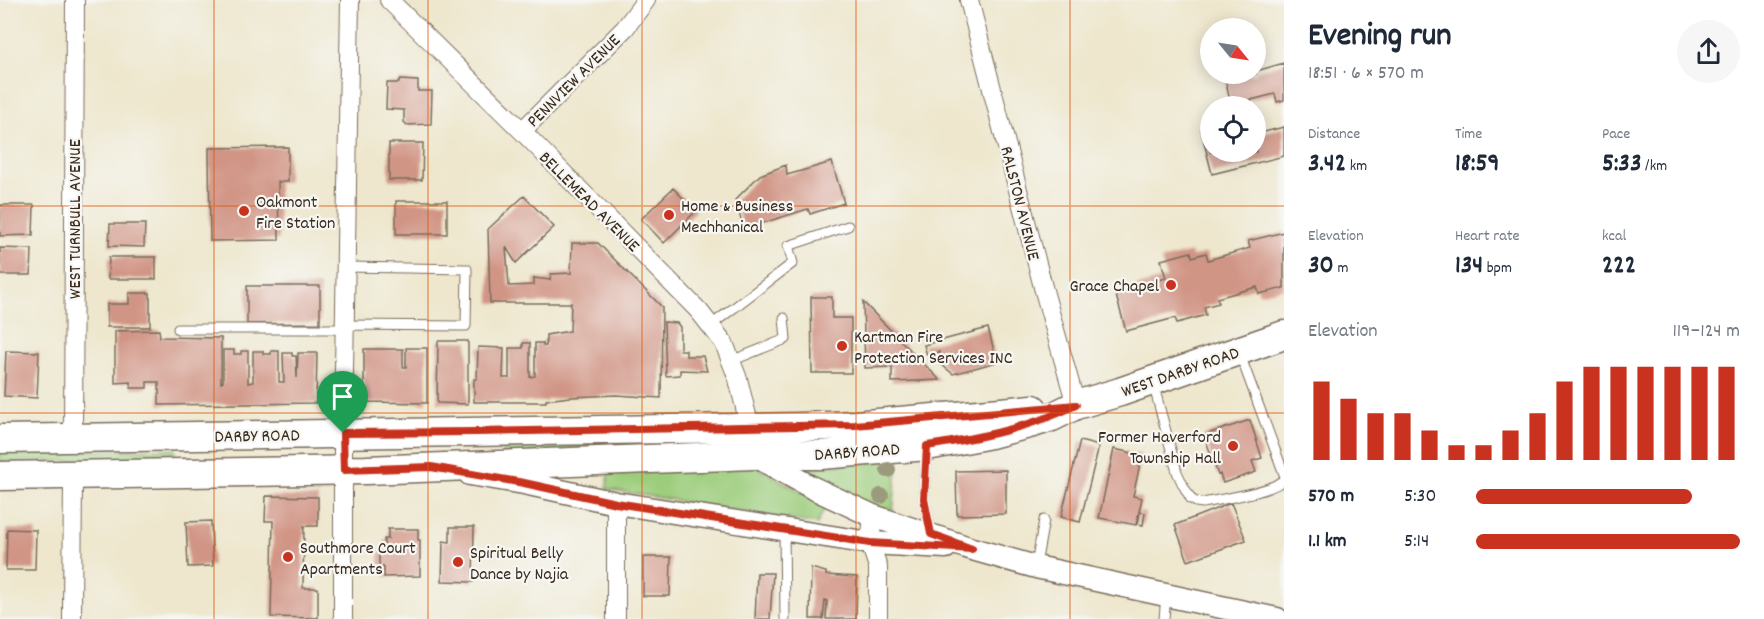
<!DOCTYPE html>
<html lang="en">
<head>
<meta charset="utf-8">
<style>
	:root { --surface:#fff; --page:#f6f6f7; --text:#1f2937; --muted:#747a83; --accent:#c8321e }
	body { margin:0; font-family:Dekko,sans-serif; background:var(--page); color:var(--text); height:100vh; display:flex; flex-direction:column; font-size:22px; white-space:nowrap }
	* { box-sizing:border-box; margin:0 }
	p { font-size:20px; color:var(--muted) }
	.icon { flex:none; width:33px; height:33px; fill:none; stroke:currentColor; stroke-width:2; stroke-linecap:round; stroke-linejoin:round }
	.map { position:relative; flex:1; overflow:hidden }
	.details { display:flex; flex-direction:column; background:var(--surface); width:480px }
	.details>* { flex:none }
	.needle { width:39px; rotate:120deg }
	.controls { position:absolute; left:1200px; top:18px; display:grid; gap:12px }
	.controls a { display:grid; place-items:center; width:66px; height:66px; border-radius:50%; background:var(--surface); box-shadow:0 3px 15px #0003; font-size:30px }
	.pin { position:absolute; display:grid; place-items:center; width:51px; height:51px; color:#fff; margin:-62px -26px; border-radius:50% 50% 50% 0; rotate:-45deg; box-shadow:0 0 6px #0007 }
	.pin .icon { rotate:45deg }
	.round { display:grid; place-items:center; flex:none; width:63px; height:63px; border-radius:32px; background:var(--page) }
	.headline { display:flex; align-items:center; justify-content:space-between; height:102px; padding:0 24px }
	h1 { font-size:33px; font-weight:700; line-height:45px }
	.metrics { display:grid; grid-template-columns:repeat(3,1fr); gap:9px; height:102px; padding:6px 24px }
	.metrics div { display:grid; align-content:center }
	.metrics b { font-size:26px; font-weight:700 }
	.metrics small { font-size:16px; font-weight:400 }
	.metrics p { font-size:16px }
	.chart { height:168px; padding:12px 24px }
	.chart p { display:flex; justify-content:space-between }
	.chart svg { width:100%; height:108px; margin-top:6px; stroke:var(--accent); stroke-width:6 }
	ul { padding:0 24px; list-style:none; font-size:20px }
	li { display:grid; grid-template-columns:96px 72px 1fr; align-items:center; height:45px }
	li i { height:15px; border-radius:8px; background:var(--accent) }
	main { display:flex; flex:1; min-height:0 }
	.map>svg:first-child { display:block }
	.green { fill:#9ccd7c; stroke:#6c7c4d; stroke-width:1.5 }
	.building { fill:#d19586 }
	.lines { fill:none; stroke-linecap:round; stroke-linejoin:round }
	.service-casing { stroke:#7a6c5b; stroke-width:11 }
	.minor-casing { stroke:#7a6c5b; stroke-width:20 }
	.tertiary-casing { stroke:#7a6c5b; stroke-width:25 }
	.primary-casing { stroke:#7a6c5b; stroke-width:31 }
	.service { stroke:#fff; stroke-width:9 }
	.minor { stroke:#fff; stroke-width:18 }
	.tertiary { stroke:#fff; stroke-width:22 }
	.primary { stroke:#fff; stroke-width:28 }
	.tree { fill:#9c9a7c }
	.route-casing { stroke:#fff; stroke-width:12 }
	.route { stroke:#c8321e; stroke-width:8 }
	.grid { fill:none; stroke:#df570d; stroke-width:1.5; stroke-opacity:0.55 }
	.poi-dot { fill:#c8321e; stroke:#f6f6f2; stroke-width:2 }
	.labels { text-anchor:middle; stroke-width:4.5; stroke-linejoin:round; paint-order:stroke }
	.street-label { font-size:18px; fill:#3b2a1e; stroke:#f6f6f2 }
	.poi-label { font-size:18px; fill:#3b2a1e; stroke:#f6f6f2; text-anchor:start }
</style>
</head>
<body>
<main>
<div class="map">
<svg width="1284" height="619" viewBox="0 0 1284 619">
	<rect width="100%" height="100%" fill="#f6f6f2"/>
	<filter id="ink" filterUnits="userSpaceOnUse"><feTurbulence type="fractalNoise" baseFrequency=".0167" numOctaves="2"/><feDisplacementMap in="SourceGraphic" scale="12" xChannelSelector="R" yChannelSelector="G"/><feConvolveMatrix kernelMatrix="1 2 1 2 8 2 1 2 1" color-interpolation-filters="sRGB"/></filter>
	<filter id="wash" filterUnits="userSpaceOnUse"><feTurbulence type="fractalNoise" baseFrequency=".008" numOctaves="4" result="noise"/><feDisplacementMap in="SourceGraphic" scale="24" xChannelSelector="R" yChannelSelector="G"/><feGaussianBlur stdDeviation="1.35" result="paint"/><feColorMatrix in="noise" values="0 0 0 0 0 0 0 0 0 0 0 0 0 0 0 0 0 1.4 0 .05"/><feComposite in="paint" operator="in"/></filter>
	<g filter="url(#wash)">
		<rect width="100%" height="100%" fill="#eee7cd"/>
		<path class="green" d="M698 441 712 446 502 454 501 449 535 443Z
			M175 449 176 454 135 460 0 462V452Z
			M898 460 893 511 860 501 801 468Z
			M752 464 826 506 817 524 607 489 609 467Z"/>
		<g id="blocks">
			<path class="building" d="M1284 63V100L1277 102 1275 94 1231 105 1225 79 1246 74H1256V71Z
				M399 80 418 81V91H432L431 124 407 125 404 122V110L386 109 387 83H399Z
				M1284 127V156L1212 174 1201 130 1210 128V152H1256V134Z
				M389 143H423L422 180H389Z
				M288 147V182H278L279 240 210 241 209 148Z
				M832 162 844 203 810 214 808 209 744 229 735 200 760 175 786 165 787 175Z
				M673 188 696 211 664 243 641 219Z
				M524 196 554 227 516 263 506 247 509 286 534 285V278L550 280 551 274 571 273 572 243H598L662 307 661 398 616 395 570 397 546 400V402H474V379H477L478 347 504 348 503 378H509V348H523V343H530V377L535 376V343H543V346H546V335L570 331 571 303H490L488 229Z
				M396 201H447V234H396Z
				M0 205H34L33 235 0 236Z
				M110 224H145L144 247 109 246Z
				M1284 232V288L1259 294 1257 287 1217 298 1219 303 1204 307 1206 315 1177 323 1175 318 1126 331 1115 292 1166 278 1161 260 1191 252 1192 257 1206 253 1208 260 1250 248 1248 241Z
				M0 248 32 249 31 275H0Z
				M109 257H156V279H108Z
				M247 286H320V323L247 324Z
				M129 293H150V327H107V304H129Z
				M811 297H832V318H851V373H812Z
				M863 302 910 350 940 380 892 382V367L865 368Z
				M664 322 677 323 680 327V350H686V356H703L707 371 680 370V375L666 376Z
				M988 328 997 362 953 374 942 365 939 352 927 355 924 345Z
				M159 330 160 337 221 338V383L223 382V350H234V354H241V351H248V383L253 382V351H263V354H271V351H279V382H284L283 353H292V356H296L297 378 298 353H317L316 403 159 405V382H147V388H131V382L115 383V331Z
				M438 341H468V404L437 403Z
				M406 348H427V403L364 402V349H403V367H406Z
				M6 351 39 352 37 398 4 396Z
				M1250 420 1262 458 1252 461 1256 472 1223 483 1220 474 1218 475 1204 435Z
				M1080 441 1099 446 1080 522 1061 517Z
				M1114 449 1142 455 1133 496 1142 498 1136 525 1099 518Z
				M1006 470V514L957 515 956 471Z
				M266 496 318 497V526H304L303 588H318V618L271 617 273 521H265Z
				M1231 503 1246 540 1188 561 1175 525Z
				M1140 512 1145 513 1143 525 1138 524Z
				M211 521 213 566 188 567 186 522Z
				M450 527H474L473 582 442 581 443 541 450 542Z
				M7 529 36 530 35 570H6Z
				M388 529H418V540H420V576L384 577V567H379V552H384V539H388Z
				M643 557H671L670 596H643Z
				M811 568 826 572V575L857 577 856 619H826L827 601 825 600 823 619H810Z
				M757 573H773L770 619H755Z"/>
		</g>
	</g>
	<g filter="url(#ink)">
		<use href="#blocks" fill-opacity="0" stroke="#7a6c5b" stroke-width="1.5"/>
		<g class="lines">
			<defs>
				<path id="service" d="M346 267 467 269 466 326 346 325
					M710 326 793 263 788 246 848 226
					M178 329H346
					M1239 352 1284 474
					M731 361 786 339 784 318
					M1153 383 1177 472 1183 485 1191 499 1196 502 1203 503C1221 499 1274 492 1284 479
					M927 448 924 499 931 533
					M784 530 785 619
					M1036 565 1044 520
					M1164 619 1166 595"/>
				<path id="minor" d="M389 0 522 131 699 311 724 343 738 379 750 428
					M969 0 1043 287 1076 405
					M522 131 625 28 646 0
					M73 439 75 0
					M873 516 870 543 878 567V619
					M72 619 73 475
					M343 619V433L350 0
					M616 619V503"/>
				<path id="tertiary" d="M752 454 811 487 873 516 972 549 1036 567 1277 619
					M470 474 524 483 616 503 870 543 946 547"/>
				<path id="primary" d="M0 439 798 427 855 425 1033 409
					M0 476 366 470 753 455H821L927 446 991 434 1033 423 1052 417 1076 405 1120 392 1284 335"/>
			</defs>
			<use href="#service" class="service-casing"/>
			<use href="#minor" class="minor-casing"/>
			<use href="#tertiary" class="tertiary-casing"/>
			<use href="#primary" class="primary-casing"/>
			<use href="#service" class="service"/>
			<use href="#minor" class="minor"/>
			<use href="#tertiary" class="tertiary"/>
			<use href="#primary" class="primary"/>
		</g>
		<g class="tree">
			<circle cx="888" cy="470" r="8"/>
			<circle cx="881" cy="496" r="8"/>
		</g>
	</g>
	<g class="lines" filter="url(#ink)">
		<defs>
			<path id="route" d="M1076 405C1030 428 978 438 927 446L924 499 931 534 972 549 870 543 616 503 524 483 431 467 344 470 343 433 476 432 855 425Z"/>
		</defs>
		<use href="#route" class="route-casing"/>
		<use href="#route" class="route"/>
	</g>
	<path class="grid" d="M214 0V619M428 0V619M642 0V619M856 0V619M1070 0V619M0 206H1284M0 413H1284"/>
	<g class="poi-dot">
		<circle cx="244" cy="211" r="6"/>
		<circle cx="669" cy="215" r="6"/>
		<circle cx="1171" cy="285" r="6"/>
		<circle cx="842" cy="346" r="6"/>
		<circle cx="1233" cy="446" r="6"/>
		<circle cx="288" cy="557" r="6"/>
		<circle cx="458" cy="562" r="6"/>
	</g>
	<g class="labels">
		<g class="street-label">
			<text transform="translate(573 80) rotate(-45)" y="6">PENNVIEW AVENUE</text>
			<text transform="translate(590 201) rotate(45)" y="6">BELLEMEAD AVENUE</text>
			<text transform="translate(1021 203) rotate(76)" y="6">RALSTON AVENUE</text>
			<text transform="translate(74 219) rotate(-90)" y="6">WEST TURNBULL AVENUE</text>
			<text transform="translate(1180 371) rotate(-19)" y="6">WEST DARBY ROAD</text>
			<text transform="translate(257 435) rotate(-1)" y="6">DARBY ROAD</text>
			<text transform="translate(857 451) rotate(-4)" y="6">DARBY ROAD</text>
		</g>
		<g class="poi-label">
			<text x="256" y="207">Oakmont<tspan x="256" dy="21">Fire Station</tspan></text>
			<text x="681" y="211">Home &amp; Business<tspan x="681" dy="21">Mechhanical</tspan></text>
			<text x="1159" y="291" text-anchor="end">Grace Chapel</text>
			<text x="854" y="342">Kartman Fire<tspan x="854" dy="21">Protection Services INC</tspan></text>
			<text x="1221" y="442" text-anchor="end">Former Haverford<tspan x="1221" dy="21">Township Hall</tspan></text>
			<text x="300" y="553">Southmore Court<tspan x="300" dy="21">Apartments</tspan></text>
			<text x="470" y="558">Spiritual Belly<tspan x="470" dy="21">Dance by Najia</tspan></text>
		</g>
	</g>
</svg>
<div class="controls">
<a><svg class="needle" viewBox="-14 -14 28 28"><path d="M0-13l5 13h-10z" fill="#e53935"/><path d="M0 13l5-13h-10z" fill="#747a83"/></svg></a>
<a><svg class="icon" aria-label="locate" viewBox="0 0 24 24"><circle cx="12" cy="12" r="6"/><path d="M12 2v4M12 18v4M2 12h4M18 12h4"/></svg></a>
</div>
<div class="pin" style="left:343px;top:433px;background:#1e9e55"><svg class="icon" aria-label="arrive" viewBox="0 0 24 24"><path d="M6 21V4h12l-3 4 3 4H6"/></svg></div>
</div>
<section class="details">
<div class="headline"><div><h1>Evening run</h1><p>18:51 · 6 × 570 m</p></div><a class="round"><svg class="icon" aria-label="share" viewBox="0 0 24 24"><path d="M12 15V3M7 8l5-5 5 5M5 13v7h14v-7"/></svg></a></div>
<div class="metrics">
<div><p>Distance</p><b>3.42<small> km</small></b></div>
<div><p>Time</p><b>18:59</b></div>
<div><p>Pace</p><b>5:33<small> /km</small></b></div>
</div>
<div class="metrics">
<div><p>Elevation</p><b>30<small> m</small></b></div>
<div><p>Heart rate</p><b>134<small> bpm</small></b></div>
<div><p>kcal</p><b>222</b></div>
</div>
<div class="chart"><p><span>Elevation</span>119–124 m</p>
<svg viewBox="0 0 160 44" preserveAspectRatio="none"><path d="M5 44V12M15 44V19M25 44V25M35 44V25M45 44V32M55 44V38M65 44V38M75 44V32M85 44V25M95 44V12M105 44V6M115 44V6M125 44V6M135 44V6M145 44V6M155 44V6"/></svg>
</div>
<ul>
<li><b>570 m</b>5:30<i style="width:82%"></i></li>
<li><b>1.1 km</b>5:14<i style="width:100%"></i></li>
</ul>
</section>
</main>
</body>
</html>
